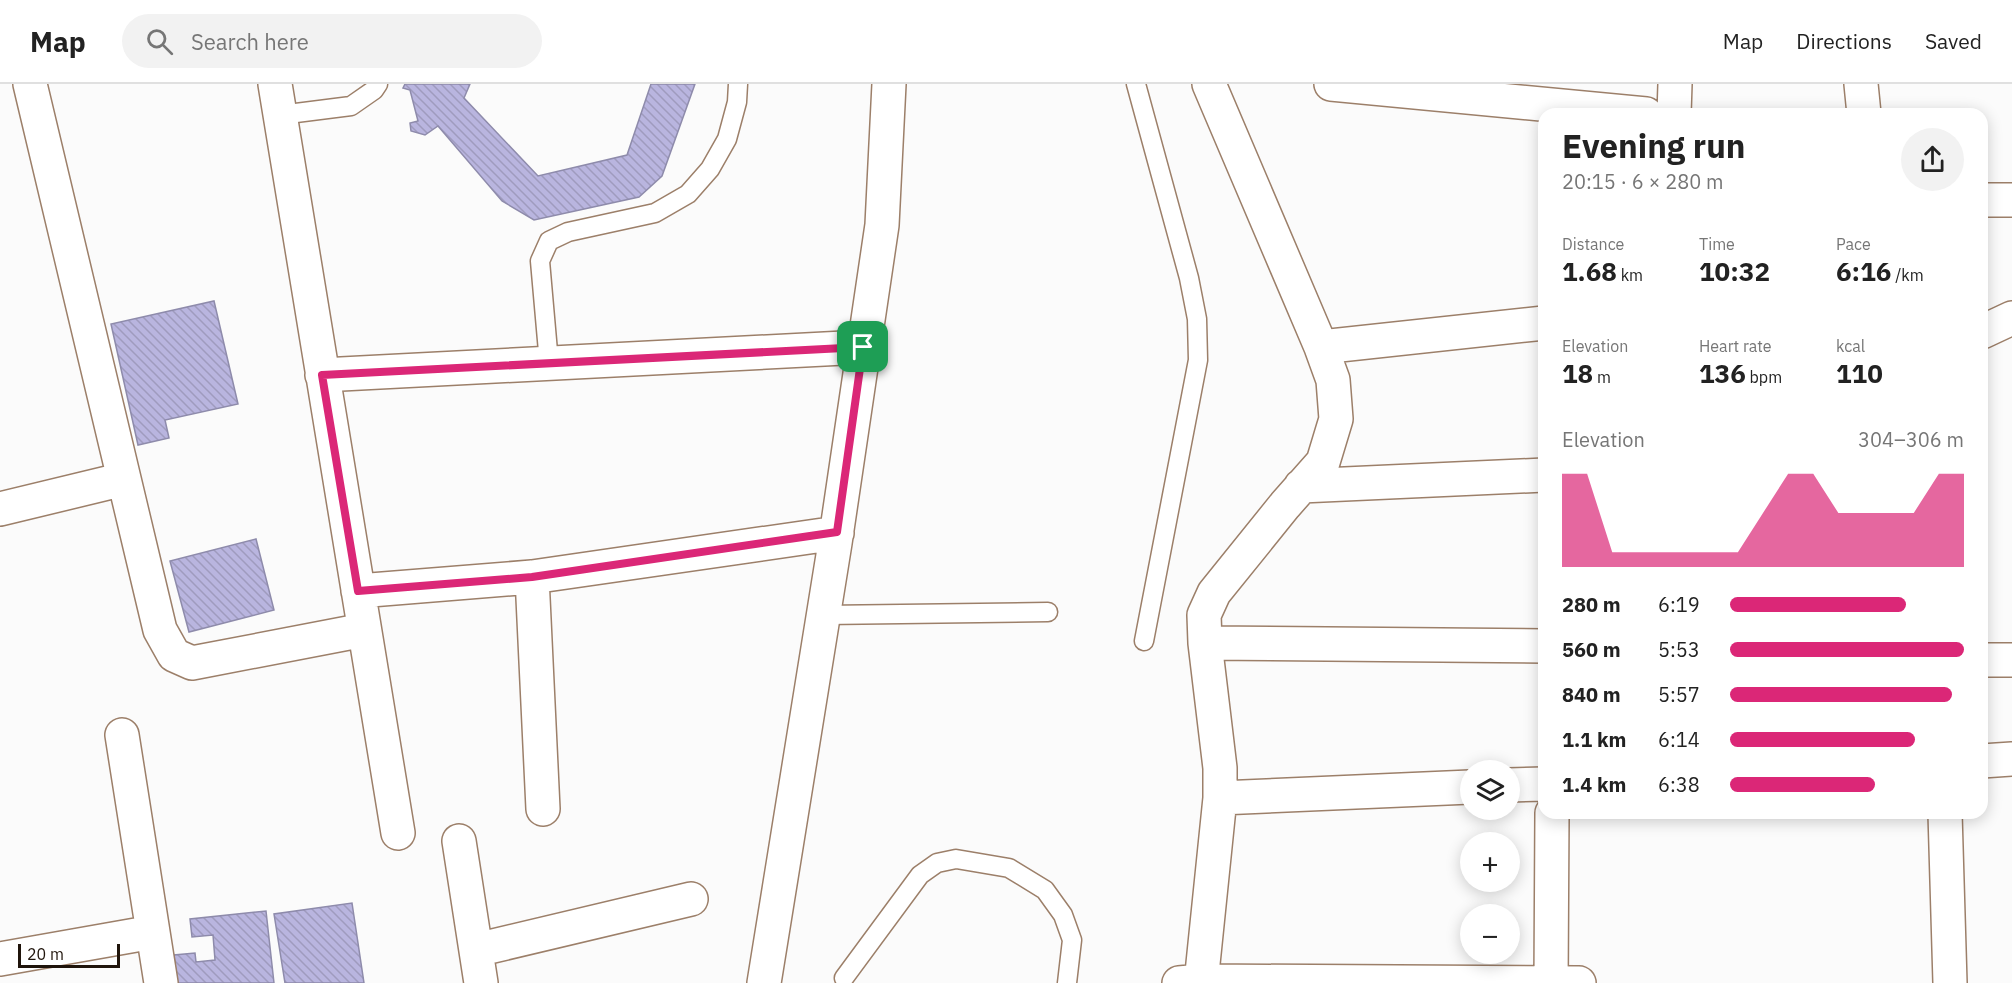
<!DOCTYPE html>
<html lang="en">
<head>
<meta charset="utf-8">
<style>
	:root { --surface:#fff; --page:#f2f2f2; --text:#222; --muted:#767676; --line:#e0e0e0; --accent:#db2777 }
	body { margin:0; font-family:"IBM Plex Sans",sans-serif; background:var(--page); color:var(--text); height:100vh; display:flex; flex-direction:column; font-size:22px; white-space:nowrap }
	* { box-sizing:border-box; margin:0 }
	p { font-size:20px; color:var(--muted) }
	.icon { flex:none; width:33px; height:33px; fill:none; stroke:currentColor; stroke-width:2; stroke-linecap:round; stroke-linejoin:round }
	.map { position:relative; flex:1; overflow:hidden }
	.details { position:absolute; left:1538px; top:24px; width:450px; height:711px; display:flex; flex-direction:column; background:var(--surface); border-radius:18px; box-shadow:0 3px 15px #0003 }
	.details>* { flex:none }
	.tools { position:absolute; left:1460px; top:676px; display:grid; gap:12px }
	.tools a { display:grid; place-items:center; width:60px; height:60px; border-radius:50%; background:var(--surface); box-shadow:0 3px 15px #0003; font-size:30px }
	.scale { position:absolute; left:18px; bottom:15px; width:102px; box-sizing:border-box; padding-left:6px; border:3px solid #1f140b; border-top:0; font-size:16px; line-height:21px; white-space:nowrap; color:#1f140b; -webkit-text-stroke:4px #fff; paint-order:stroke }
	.pin { position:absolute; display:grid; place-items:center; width:51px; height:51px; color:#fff; margin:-26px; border-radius:12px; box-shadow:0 3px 9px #0006 }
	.round { display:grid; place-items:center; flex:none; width:63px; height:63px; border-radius:32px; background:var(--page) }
	.overview { display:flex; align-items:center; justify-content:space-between; height:102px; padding:0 24px }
	h1 { font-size:33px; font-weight:700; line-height:45px }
	.metrics { display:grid; grid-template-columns:repeat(3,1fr); gap:9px; height:102px; padding:6px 24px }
	.metrics div { display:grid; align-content:center }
	.metrics b { font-size:26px; font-weight:700 }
	.metrics small { font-size:16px; font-weight:400 }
	.metrics p { font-size:16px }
	.chart { height:168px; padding:12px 24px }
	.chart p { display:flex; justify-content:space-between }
	.chart svg { width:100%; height:108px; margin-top:6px; fill:var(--accent); opacity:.7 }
	ul { padding:0 24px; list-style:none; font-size:20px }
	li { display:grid; grid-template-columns:96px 72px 1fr; align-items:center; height:45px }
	li i { height:15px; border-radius:8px; background:var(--accent) }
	header { display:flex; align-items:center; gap:36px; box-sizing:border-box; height:84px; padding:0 30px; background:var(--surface); border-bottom:2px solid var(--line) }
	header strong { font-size:28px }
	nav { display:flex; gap:33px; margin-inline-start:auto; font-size:21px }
	.search { width:420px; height:54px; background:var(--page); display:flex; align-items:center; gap:15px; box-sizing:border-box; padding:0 21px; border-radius:33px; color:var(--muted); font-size:22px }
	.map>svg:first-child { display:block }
	.building { fill:url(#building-back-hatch); stroke:#8e8bab; stroke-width:1.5 }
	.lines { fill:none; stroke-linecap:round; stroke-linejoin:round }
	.service-casing { stroke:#9c7f69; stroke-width:21 }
	.minor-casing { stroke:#9c7f69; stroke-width:36 }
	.service { stroke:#fff; stroke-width:18 }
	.minor { stroke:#fff; stroke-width:33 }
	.route-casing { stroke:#fff; stroke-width:12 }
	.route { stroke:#db2777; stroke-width:8 }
</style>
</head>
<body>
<header>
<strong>Map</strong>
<div class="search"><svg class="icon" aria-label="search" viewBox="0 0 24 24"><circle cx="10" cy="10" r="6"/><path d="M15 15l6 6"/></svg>Search here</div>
<nav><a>Map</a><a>Directions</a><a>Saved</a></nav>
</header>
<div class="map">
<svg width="2012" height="899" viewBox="0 0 2012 899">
	<defs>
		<pattern id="building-back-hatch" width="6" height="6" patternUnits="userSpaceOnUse" patternTransform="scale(1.5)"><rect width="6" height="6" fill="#b9b5df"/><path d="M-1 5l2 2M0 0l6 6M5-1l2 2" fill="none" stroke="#9f9bbe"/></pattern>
	</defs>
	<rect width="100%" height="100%" fill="#fbfbfb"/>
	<path class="building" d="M405 0H470L464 14 538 92 627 71 651 0H695L662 92 639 113 534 136 502 117 438 42 425 51 411 47 410 39 418 37 410 6 403 4Z
		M214 217 238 320 165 336 169 354 138 361 111 240Z
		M256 455 274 526 189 548 170 477Z
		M352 819 364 899H285L274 830Z
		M266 827 274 899H177L174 871 195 869 196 878 215 876 213 851 192 853 190 835Z"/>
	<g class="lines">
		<defs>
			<path id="service" d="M1136 0 1189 194 1197 235 1198 276 1144 557
				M280 31 351 22 374 6 378 0
				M549 279 540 177 549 157 568 148 655 129 688 110 710 85 727 55 737 18 738 0
				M824 531 1048 528
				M844 894 920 791 937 779 956 775 1009 784 1045 806 1063 831 1072 856 1067 899"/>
			<path id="minor" d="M30 0 160 546 174 571 192 579 364 546
				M275 0 398 749
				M1331 0 1646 30
				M1861 0 1864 30
				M1674 30 1675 0
				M1982 116H2012
				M1982 248 2012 234
				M1321 263 1544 239
				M322 291 863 263
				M1301 402 1544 391
				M0 425 124 395
				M532 493 543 725
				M358 507 532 493 837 449
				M1205 559 1544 562
				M1982 576H2012
				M122 651 161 899
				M1982 677 2012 675
				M1509 701 1544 700
				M1220 714 1470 703
				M1945 729 1950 899
				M459 757 481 899
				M476 866 691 815
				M0 875 153 848
				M764 899 835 459 882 141 889 0
				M1179 899 1201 897 1579 899
				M1201 899 1220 714V684L1205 559 1204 531 1214 509 1285 421 1323 378 1336 335 1333 296 1321 263 1209 0
				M1551 899 1552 729"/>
		</defs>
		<use href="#service" class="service-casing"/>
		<use href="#minor" class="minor-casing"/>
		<use href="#service" class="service"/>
		<use href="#minor" class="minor"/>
	</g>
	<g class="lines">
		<defs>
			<path id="route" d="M863 263 837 448 532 493 358 507 322 291Z"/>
		</defs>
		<use href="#route" class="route-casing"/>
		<use href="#route" class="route"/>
	</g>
</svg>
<div class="tools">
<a><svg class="icon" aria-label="layers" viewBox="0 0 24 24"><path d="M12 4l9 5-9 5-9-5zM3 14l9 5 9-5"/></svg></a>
<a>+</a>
<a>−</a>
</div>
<div class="scale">20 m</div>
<div class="pin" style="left:863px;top:263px;background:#1e9e55"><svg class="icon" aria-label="arrive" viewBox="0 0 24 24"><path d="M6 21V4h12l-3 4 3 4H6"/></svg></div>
<section class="details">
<div class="overview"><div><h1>Evening run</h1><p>20:15 · 6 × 280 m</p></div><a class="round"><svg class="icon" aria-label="share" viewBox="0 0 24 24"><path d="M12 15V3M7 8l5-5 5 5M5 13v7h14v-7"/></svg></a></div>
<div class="metrics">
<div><p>Distance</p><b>1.68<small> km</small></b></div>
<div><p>Time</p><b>10:32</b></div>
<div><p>Pace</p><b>6:16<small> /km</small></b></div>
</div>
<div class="metrics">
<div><p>Elevation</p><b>18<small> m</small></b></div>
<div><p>Heart rate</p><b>136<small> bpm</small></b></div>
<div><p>kcal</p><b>110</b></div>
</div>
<div class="chart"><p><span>Elevation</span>304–306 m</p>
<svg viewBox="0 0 160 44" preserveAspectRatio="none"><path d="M0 44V6L10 6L20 38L30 38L40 38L50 38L60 38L70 38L80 22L90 6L100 6L110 22L120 22L130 22L140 22L150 6L160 6V44z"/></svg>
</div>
<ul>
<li><b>280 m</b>6:19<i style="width:75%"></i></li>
<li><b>560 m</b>5:53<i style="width:100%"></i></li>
<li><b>840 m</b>5:57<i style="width:95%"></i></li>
<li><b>1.1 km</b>6:14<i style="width:79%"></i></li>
<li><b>1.4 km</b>6:38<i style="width:62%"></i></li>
</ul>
</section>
</div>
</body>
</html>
